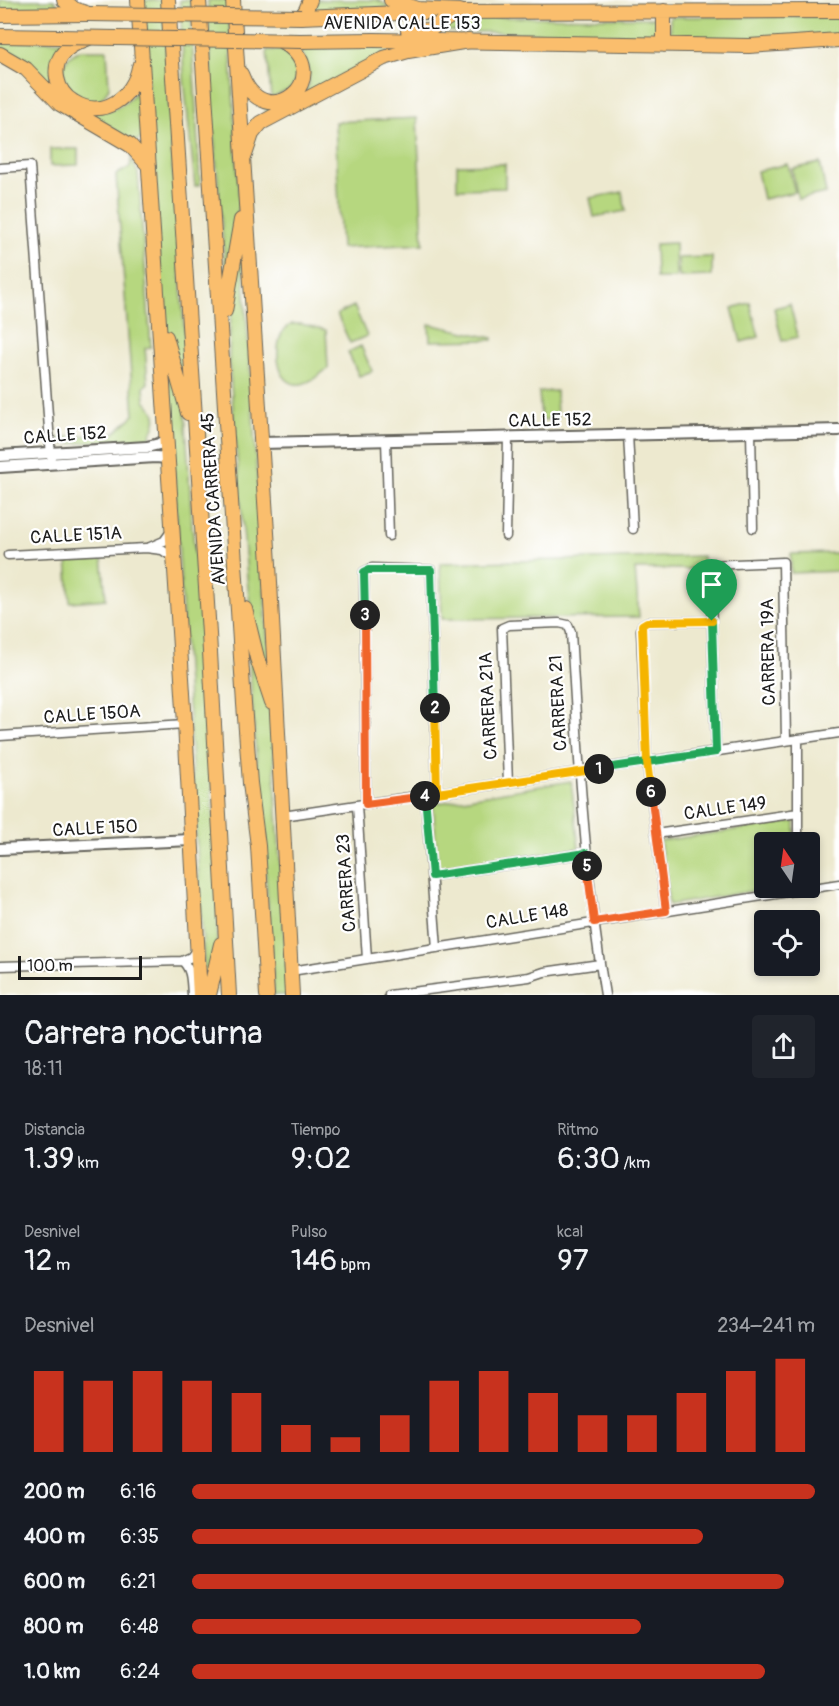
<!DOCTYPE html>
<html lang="es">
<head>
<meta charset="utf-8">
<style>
	:root { --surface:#171b24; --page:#20242c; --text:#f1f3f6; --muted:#9ea1a6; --accent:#c8321e }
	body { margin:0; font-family:Pangolin,sans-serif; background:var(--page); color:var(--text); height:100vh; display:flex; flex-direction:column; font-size:22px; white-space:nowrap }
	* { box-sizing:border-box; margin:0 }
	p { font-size:20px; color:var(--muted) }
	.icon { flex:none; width:33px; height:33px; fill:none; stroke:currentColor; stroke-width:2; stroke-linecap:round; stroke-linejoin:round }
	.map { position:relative; height:995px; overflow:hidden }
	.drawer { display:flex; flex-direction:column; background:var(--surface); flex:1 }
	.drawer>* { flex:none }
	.needle { width:39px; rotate:347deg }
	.fabs { position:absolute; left:754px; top:832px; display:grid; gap:12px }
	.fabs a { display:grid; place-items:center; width:66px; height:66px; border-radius:6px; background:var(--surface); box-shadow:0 3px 9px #0003; font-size:30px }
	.scale { position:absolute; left:18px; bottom:15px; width:124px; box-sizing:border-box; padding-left:6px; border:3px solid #1c1c1c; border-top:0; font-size:16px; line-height:21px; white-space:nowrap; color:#1c1c1c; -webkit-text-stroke:4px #fff; paint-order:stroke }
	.pin { position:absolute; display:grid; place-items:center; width:51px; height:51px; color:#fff; margin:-62px -26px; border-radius:50% 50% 50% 0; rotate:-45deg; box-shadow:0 0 6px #0007 }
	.pin .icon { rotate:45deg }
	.km { position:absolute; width:30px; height:30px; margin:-15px; border-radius:50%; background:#222; color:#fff; font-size:16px; line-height:30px; text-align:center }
	.round { display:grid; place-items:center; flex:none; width:63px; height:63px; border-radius:6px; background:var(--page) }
	.summary { display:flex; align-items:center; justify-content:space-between; height:102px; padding:0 24px }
	h1 { font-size:33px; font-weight:600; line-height:45px }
	.metrics { display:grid; grid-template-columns:repeat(3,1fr); gap:9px; height:102px; padding:6px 24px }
	.metrics div { display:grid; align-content:center }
	.metrics b { font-size:30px; font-weight:600 }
	.metrics small { font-size:16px; font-weight:400 }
	.metrics p { font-size:16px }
	.chart { height:168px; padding:12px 24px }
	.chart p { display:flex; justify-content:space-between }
	.chart svg { width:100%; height:108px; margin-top:6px; stroke:var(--accent); stroke-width:6 }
	ul { padding:0 24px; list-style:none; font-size:20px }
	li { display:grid; grid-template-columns:96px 72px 1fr; align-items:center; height:45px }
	li i { height:15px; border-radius:8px; background:var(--accent) }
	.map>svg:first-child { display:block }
	.green { fill:#b6d77f; stroke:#697a4e; stroke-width:1.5 }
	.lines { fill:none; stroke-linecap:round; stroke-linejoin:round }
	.minor-casing { stroke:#65645b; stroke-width:11 }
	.tertiary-casing { stroke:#65645b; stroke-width:14 }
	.primary-casing { stroke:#65645b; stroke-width:16 }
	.trunk-casing { stroke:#65645b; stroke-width:16 }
	.minor { stroke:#fff; stroke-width:8 }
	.tertiary { stroke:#fff; stroke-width:10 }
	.primary { stroke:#fabe6d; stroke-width:14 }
	.trunk { stroke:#fabe6d; stroke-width:14 }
	.primary-bridge-casing { stroke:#65645b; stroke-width:16; stroke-linecap:butt }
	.primary-bridge { stroke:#fabe6d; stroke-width:14 }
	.split-1-casing { stroke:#fff; stroke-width:12 }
	.split-2-casing { stroke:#fff; stroke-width:12 }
	.split-3-casing { stroke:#fff; stroke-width:12 }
	.split-4-casing { stroke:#fff; stroke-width:12 }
	.split-5-casing { stroke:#fff; stroke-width:12 }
	.split-6-casing { stroke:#fff; stroke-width:12 }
	.split-7-casing { stroke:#fff; stroke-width:12 }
	.split-1 { stroke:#22a559; stroke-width:8 }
	.split-2 { stroke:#f5b400; stroke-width:8 }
	.split-3 { stroke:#22a559; stroke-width:8 }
	.split-4 { stroke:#f0652b; stroke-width:8 }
	.split-5 { stroke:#22a559; stroke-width:8 }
	.split-6 { stroke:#f0652b; stroke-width:8 }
	.split-7 { stroke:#f5b400; stroke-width:8 }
	.labels { text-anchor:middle; stroke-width:4.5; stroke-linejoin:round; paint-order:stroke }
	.street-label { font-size:18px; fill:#1c1c1c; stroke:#fff }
</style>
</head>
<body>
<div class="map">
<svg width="839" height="995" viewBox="0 0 839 995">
	<rect width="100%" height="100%" fill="#fff"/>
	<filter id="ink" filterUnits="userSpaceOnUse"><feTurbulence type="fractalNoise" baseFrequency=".0167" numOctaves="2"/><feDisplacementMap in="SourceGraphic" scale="12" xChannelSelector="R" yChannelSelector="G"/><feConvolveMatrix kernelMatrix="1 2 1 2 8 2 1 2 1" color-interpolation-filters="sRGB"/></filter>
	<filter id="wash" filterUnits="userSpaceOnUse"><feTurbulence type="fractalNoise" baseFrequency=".008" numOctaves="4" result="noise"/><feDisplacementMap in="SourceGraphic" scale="24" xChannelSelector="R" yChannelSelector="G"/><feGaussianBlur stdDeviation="1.35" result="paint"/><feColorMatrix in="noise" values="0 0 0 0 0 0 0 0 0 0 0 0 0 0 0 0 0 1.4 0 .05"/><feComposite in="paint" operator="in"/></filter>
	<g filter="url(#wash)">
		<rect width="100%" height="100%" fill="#ede9cf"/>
		<path class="green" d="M0 0H54L60 9 0 10Z
			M143 0H163L172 161 188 383H183L162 318Z
			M180 0H190L200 185 195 186 184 79Z
			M208 0H228L239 201 234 238 226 275 213 123Z
			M315 0H377L393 8 313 10Z
			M839 16V35L763 41 671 36 670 17Z
			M457 17 656 18 658 20 657 36 440 31Z
			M0 41H69L57 51 60 98 0 48Z
			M410 44 268 116 263 105C273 103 290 102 300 96 317 86 307 62 300 48Z
			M81 50H107L109 88 98 104H90L69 93C62 73 57 60 81 50Z
			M267 50H280L290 54 299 74 291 89 271 98Z
			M139 88 142 138 133 143 78 111C108 111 120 114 139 88Z
			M417 118 423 244 341 248 335 122Z
			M50 149H78V165L50 166Z
			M131 158 138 173 151 347 145 348 148 383 144 387 145 401C160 415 157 421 149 439L63 444 58 438 114 433 134 415 116 175 130 167Z
			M820 163 826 193 798 199 792 169Z
			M505 164V188L457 189V165Z
			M788 164 795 192 763 199 757 171Z
			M622 192 626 211 594 217 590 198Z
			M241 233 271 692 254 631 248 589 229 360 230 328Z
			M675 243 676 278H656L655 244Z
			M712 257V276L679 277 678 258Z
			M750 303 759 337 741 342 732 308Z
			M790 304 798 337 782 341 774 308Z
			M354 306 367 336 350 343 337 314Z
			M292 324H301L326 330 328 368C320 375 306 386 295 384 275 380 274 343 284 330 286 328 289 326 292 324Z
			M429 324 493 338V340L430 341Z
			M361 346 372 371 359 376 348 352Z
			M167 357 185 409 192 527 203 626 218 904 217 942 206 995Z
			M556 391 557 419 541 420 539 392Z
			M839 553V571L791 573V554Z
			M102 556 106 599 70 602 67 559Z
			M703 556 704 569H635L639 617 442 619 440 563Z
			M249 657 255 666 271 713 288 995H274C268 882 256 770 249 657Z
			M571 781 579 848 438 869 433 804Z
			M795 821V843H765V888H770L669 905 660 841Z"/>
	</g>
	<g filter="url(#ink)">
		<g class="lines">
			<defs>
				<path id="minor" d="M0 168 30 166 51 457
					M751 432 753 528
					M628 434 633 529
					M386 440 389 536
					M506 536 508 437
					M150 547 164 541 172 530
					M8 555 146 548 162 550 174 558
					M0 736 185 724
					M798 739V843
					M716 752 710 565 783 562 786 741
					M508 783 502 628 509 625 559 623 568 625 571 632C578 754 585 875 605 995
					M425 795 437 948
					M366 804 364 572 372 568 431 570 437 793
					M357 805 367 959
					M283 816 839 733
					M656 834 798 813
					M432 876 586 853
					M666 911 647 762 641 630 642 625 647 622 712 621
					M182 961C192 969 191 982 192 995
					M0 966 182 961 191 957 197 949
					M291 971 839 884
					M389 995 529 977 544 972 600 964"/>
				<path id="tertiary" d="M261 443 839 430
					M0 456 147 447 159 444 167 439
					M0 467 155 457 168 458
					M0 849 191 840"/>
				<path id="primary" d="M664 11V45
					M448 12 839 11
					M0 15 87 14
					M301 17 426 12
					M408 31 429 30 458 12
					M374 40 749 46 839 40"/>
				<path id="trunk" d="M64 0 74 9 89 14
					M138 0 185 724 200 995
					M168 0 209 634 229 995
					M199 0 244 704 250 783 258 846 267 995
					M233 0 269 564 292 995
					M391 0 418 9 460 11
					M301 17 306 10 310 0
					M89 38C81 41 72 44 65 51 50 66 56 92 74 102 102 120 134 97 139 67
					M0 54 26 69 60 104 130 145 149 166
					M241 74C265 139 341 76 281 41
					M245 155 252 134 261 123 384 58 408 51 469 41
					M225 311 241 220
					M166 337 188 413
					M245 609 257 658 272 703
					M209 995 221 944"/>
			</defs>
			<use href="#minor" class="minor-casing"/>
			<use href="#tertiary" class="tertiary-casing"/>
			<use href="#primary" class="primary-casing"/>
			<use href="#trunk" class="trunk-casing"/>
			<use href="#minor" class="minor"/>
			<use href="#tertiary" class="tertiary"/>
			<use href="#primary" class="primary"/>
			<use href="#trunk" class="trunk"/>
			<defs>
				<path id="primary-bridge" d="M89 14 301 17
					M0 36 300 41 374 40"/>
			</defs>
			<use href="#primary-bridge" class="primary-bridge-casing"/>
			<use href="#primary-bridge" class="primary-bridge"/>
		</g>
	</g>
	<g class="lines" filter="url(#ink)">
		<defs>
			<path id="split-1" d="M599 769 716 752 712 621"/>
			<path id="split-2" d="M435 708 437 793 599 769"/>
			<path id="split-3" d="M365 615 364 572 368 570H431L435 708"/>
			<path id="split-4" d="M365 615 366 804 425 796"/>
			<path id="split-5" d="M425 796 432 876 586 853 587 866"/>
			<path id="split-6" d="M587 866 594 922 666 911 651 792"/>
			<path id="split-7" d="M651 792 647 762 642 625 647 622 712 621"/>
		</defs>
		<use href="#split-1" class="split-1-casing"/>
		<use href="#split-2" class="split-2-casing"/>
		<use href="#split-3" class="split-3-casing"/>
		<use href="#split-4" class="split-4-casing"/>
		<use href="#split-5" class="split-5-casing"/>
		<use href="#split-6" class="split-6-casing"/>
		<use href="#split-7" class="split-7-casing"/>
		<use href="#split-1" class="split-1"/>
		<use href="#split-2" class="split-2"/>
		<use href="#split-3" class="split-3"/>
		<use href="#split-4" class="split-4"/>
		<use href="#split-5" class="split-5"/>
		<use href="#split-6" class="split-6"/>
		<use href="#split-7" class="split-7"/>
	</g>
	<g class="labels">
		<g class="street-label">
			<text x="402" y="29">AVENIDA CALLE 153</text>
			<text transform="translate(550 420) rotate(-1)" y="6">CALLE 152</text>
			<text transform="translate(65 435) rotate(-4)" y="6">CALLE 152</text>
			<text transform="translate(213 499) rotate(-94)" y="6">AVENIDA CARRERA 45</text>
			<text transform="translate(76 535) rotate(-3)" y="6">CALLE 151A</text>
			<text transform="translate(768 652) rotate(-91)" y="6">CARRERA 19A</text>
			<text transform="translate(558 703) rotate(-93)" y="6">CARRERA 21</text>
			<text transform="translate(488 706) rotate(-93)" y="6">CARRERA 21A</text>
			<text transform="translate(92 714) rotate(-4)" y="6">CALLE 150A</text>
			<text transform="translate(725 808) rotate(-8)" y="6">CALLE 149</text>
			<text transform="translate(95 828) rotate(-3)" y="6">CALLE 150</text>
			<text transform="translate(346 883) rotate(-94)" y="6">CARRERA 23</text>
			<text transform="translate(527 916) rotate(-9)" y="6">CALLE 148</text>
		</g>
	</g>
</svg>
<div class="fabs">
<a><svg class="needle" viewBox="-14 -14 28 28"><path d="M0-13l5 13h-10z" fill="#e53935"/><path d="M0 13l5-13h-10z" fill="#9ea1a6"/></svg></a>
<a><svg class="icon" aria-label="locate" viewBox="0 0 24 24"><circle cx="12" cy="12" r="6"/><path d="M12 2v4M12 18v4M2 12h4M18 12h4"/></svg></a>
</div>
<div class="scale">100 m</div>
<div class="pin" style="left:712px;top:621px;background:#1e9e55"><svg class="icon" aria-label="arrive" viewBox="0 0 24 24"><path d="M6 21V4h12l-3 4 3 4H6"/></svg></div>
<b class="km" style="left:599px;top:769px">1</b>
<b class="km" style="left:435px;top:708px">2</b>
<b class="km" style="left:365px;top:615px">3</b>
<b class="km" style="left:425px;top:796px">4</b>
<b class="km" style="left:587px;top:866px">5</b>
<b class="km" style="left:651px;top:792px">6</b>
</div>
<section class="drawer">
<div class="summary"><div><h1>Carrera nocturna</h1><p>18:11</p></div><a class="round"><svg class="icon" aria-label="share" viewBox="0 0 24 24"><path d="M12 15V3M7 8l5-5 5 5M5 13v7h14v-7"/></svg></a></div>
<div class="metrics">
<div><p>Distancia</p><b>1.39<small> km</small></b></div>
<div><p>Tiempo</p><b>9:02</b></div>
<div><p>Ritmo</p><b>6:30<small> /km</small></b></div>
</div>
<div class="metrics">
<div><p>Desnivel</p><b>12<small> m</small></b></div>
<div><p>Pulso</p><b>146<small> bpm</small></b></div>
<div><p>kcal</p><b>97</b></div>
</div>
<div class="chart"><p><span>Desnivel</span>234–241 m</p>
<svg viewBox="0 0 160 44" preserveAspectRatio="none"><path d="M5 44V11M15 44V15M25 44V11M35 44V15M45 44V20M55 44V33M65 44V38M75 44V29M85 44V15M95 44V11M105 44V20M115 44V29M125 44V29M135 44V20M145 44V11M155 44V6"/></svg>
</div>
<ul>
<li><b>200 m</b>6:16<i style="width:100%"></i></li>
<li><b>400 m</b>6:35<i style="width:82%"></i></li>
<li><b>600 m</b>6:21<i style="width:95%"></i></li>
<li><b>800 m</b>6:48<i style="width:72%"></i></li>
<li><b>1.0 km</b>6:24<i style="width:92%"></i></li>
</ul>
</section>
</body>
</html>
